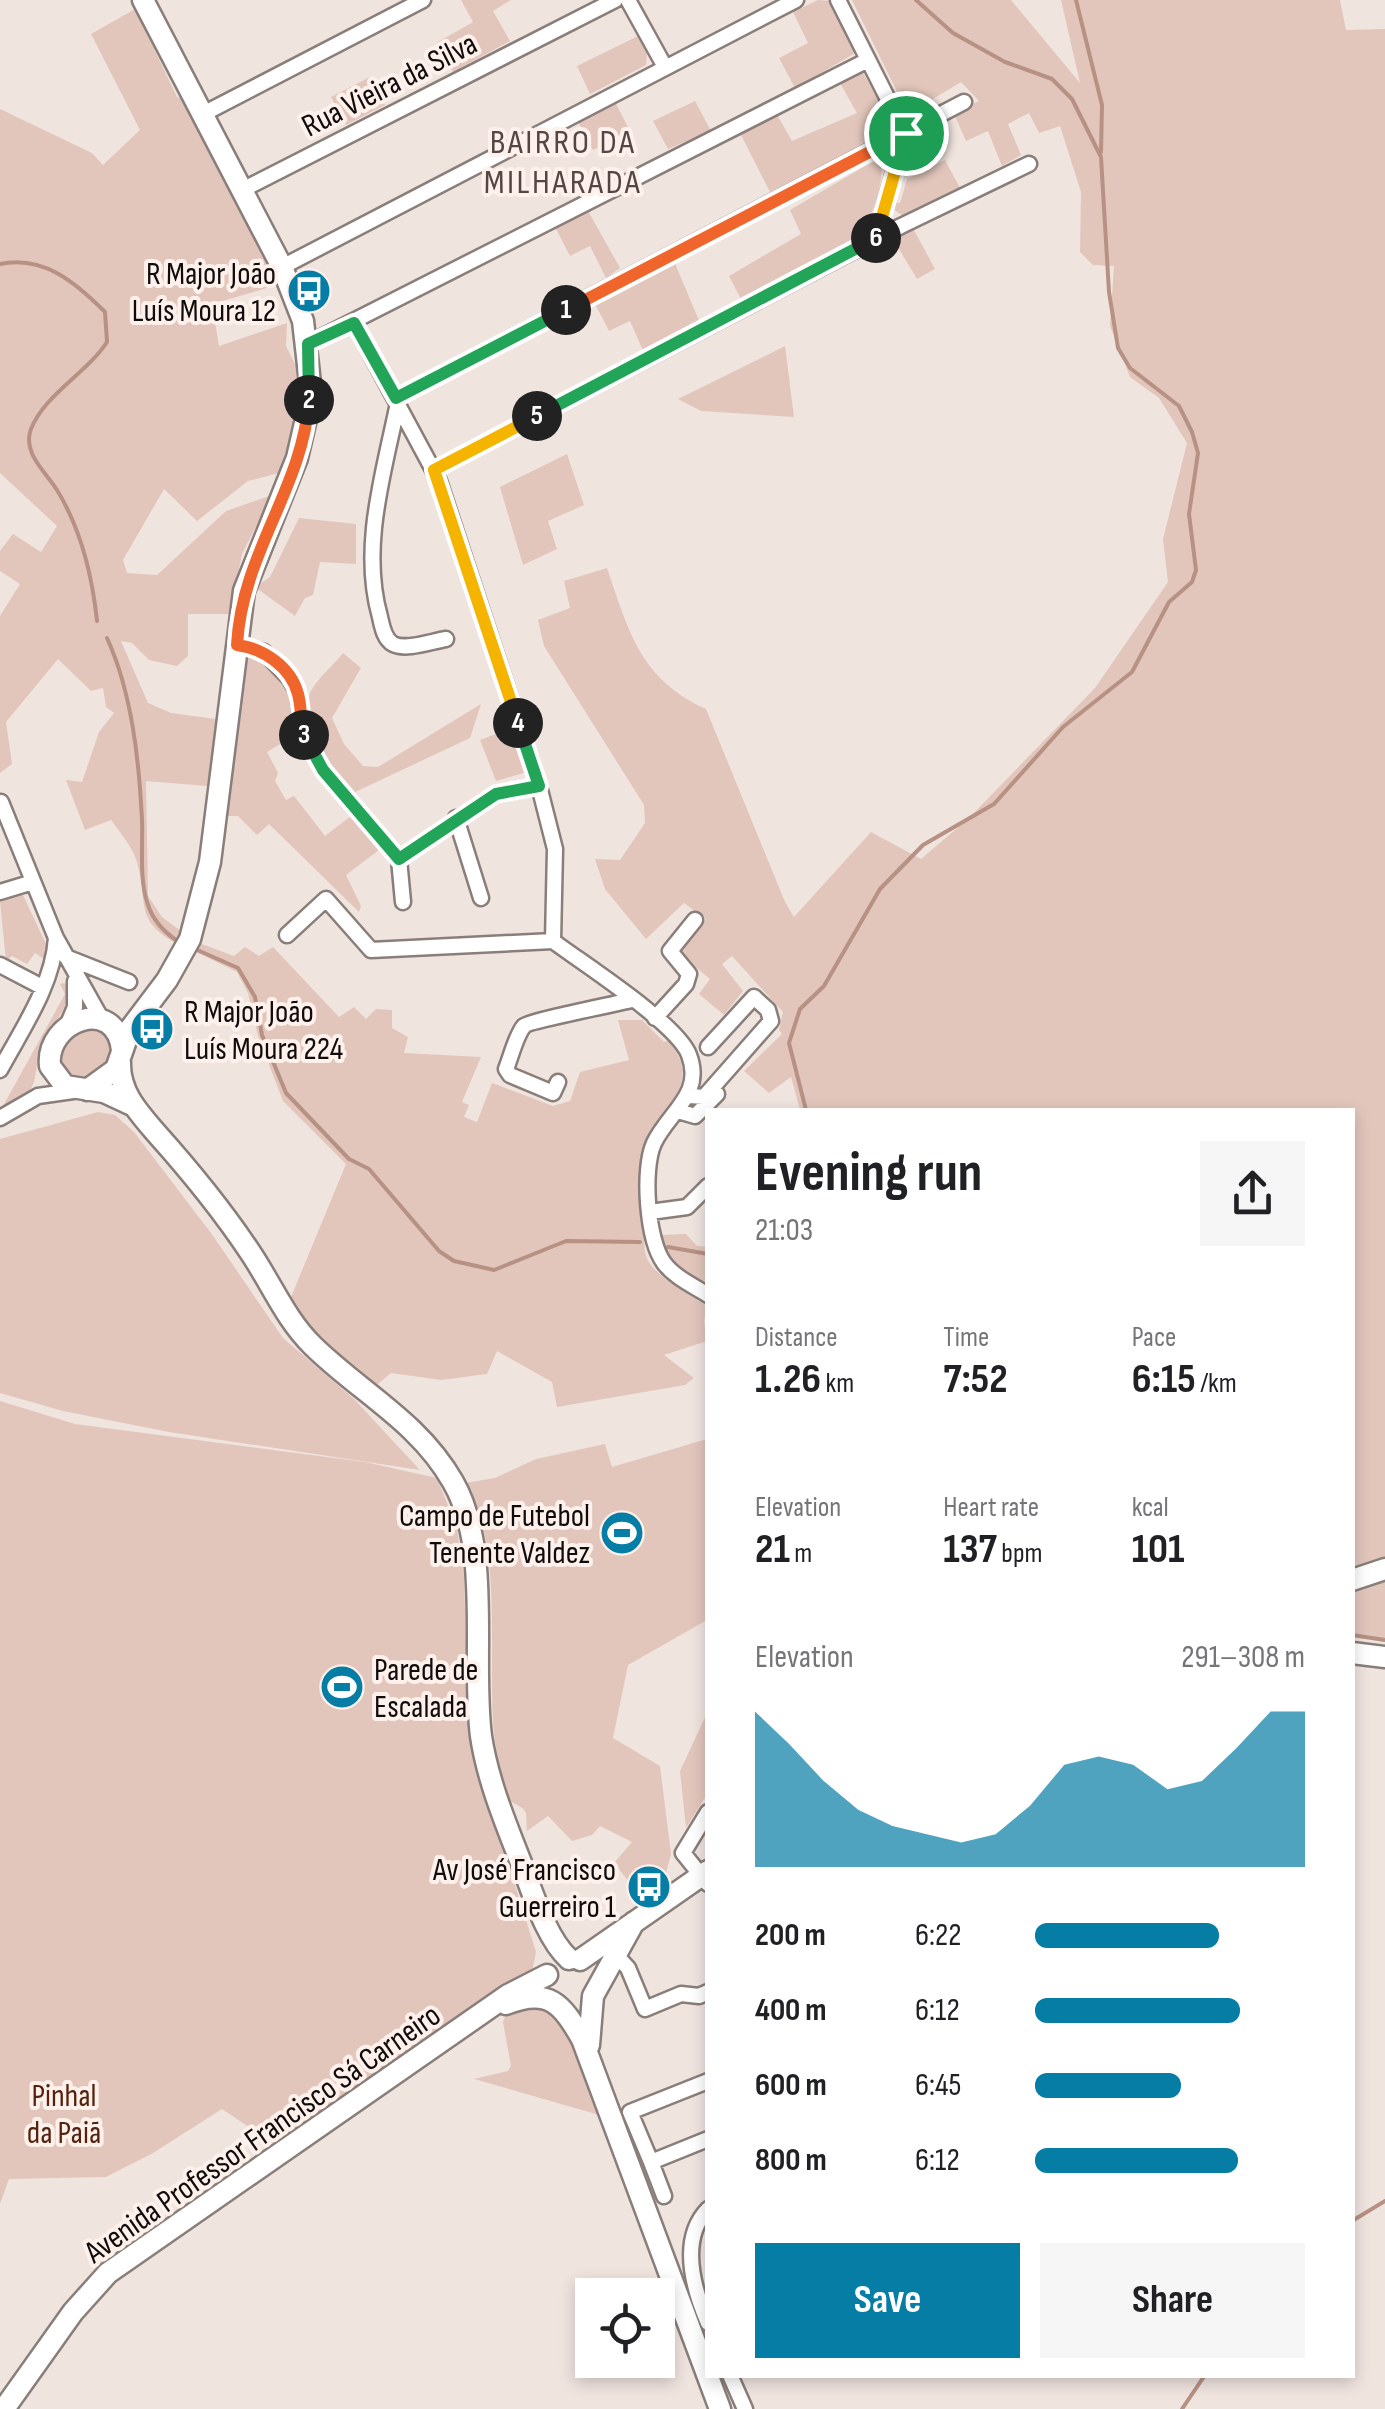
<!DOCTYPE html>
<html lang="en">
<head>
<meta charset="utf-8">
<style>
	:root { --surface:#fff; --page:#f6f6f6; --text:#202124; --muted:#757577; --accent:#067da5 }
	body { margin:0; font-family:"Sofia Sans Condensed",sans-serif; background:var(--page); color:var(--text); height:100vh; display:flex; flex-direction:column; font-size:38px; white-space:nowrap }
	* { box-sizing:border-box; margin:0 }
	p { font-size:32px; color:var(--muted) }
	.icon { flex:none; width:55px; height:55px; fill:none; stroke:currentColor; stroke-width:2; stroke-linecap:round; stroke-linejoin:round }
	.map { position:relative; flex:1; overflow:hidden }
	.sheet { position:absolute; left:705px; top:1108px; width:650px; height:1270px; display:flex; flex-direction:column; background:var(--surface); border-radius:0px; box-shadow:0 5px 15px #0003 }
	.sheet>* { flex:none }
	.buttons { position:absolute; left:575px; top:2278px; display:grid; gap:20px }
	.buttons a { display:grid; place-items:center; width:100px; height:100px; border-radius:0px; background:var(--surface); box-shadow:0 5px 15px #0003; font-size:50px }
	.pin { position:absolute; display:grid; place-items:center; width:85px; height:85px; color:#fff; margin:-42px; border:5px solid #fff; border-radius:50%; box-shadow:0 2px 10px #0007 }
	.km { position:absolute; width:50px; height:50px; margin:-25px; border-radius:50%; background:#222; color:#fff; font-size:28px; line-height:50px; text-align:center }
	.round { display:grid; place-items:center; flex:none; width:105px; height:105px; border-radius:0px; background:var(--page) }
	.overview { display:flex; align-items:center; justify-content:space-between; height:170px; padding:0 50px }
	h1 { font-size:55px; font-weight:700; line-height:75px }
	.stats { display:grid; grid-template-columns:repeat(3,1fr); gap:15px; height:170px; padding:10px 50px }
	.stats div { display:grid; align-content:center }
	.stats b { font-size:42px; font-weight:700 }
	.stats small { font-size:28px; font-weight:400 }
	.stats p { font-size:28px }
	.chart { height:280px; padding:20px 50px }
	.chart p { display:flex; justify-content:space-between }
	.chart svg { width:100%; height:180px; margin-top:10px; fill:var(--accent); opacity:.7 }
	.cta { display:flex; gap:20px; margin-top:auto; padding:20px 50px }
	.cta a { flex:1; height:115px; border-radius:0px; background:var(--accent); color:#fff; font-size:40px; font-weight:700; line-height:115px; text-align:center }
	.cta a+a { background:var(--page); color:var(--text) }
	ul { padding:0 50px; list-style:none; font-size:32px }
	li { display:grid; grid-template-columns:160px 120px 1fr; align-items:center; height:75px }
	li i { height:25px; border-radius:12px; background:var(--accent) }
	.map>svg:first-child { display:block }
	.green { fill:#e2c6bc }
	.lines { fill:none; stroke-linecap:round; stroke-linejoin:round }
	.stream { stroke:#b79183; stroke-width:4 }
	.street-casing { stroke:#897e79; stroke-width:19 }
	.secondary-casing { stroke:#897e79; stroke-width:25 }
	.street { stroke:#fff; stroke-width:14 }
	.secondary { stroke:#fff; stroke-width:20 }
	.split-1-casing { stroke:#fff; stroke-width:20 }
	.split-2-casing { stroke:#fff; stroke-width:20 }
	.split-3-casing { stroke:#fff; stroke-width:20 }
	.split-4-casing { stroke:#fff; stroke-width:20 }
	.split-5-casing { stroke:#fff; stroke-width:20 }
	.split-6-casing { stroke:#fff; stroke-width:20 }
	.split-7-casing { stroke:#fff; stroke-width:20 }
	.split-1 { stroke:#f0652b; stroke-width:12 }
	.split-2 { stroke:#22a559; stroke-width:12 }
	.split-3 { stroke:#f0652b; stroke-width:12 }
	.split-4 { stroke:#22a559; stroke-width:12 }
	.split-5 { stroke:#f5b400; stroke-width:12 }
	.split-6 { stroke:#22a559; stroke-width:12 }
	.split-7 { stroke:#f5b400; stroke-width:12 }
	.labels { text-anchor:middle; stroke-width:8; stroke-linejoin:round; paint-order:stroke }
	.street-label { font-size:32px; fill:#100c0b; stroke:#fef1ec }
	.poi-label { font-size:32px; fill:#100c0b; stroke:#fef1ec; text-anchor:end }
	.park-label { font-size:32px; fill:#54220e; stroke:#fef1ec }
	.neighbourhood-label { font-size:35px; letter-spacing:2.5px; fill:#524744; stroke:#fef1ec }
</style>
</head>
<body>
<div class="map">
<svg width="1385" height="2409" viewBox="0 0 1385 2409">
	<rect width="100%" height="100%" fill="#f0e4df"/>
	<path class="green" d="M461 0H511L493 11 510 41 453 72 436 43 473 22Z
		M818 0 831 1 857 52 795 88 779 58 808 43 793 12Z
		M852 0H1011L1080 83 1061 0H1340L1346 30 1385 29V1640L1353 1635 1352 1110H800L791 1077 769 1093 744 1071 782 1034 779 1030 783 1012 732 956 722 964 743 991 724 1015 699 994 710 979 681 955 680 951 706 919 684 903 646 939 605 889 595 859 620 860 645 823 644 805 544 646 538 620 570 608 564 581 607 568C629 632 640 679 706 709L785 902 794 917 871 832 921 859 970 817 1095 688 1168 582 1163 539 1187 443 1159 398 1130 377 1110 326 1114 266 1093 265 1080 252 1081 192 1060 126 1039 133 1029 113 1008 124 1021 155 1002 166 988 131 966 141 953 112 979 101 961 82 908 114Z
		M135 9 177 97 184 99 277 285 212 304 219 346 287 323 286 346 299 372 300 403 283 472 248 481 197 521 164 489 123 560 127 573 157 575 226 511 272 495 242 554 230 614H188V656L177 666 149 660 132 643 121 641 148 703 171 713 216 719 207 786 146 781 148 896 162 917 181 931 177 944C137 921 147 909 139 870 136 851 122 835 111 820L85 830 66 780 82 782 99 732 114 713 106 707 103 688 91 691 58 659 6 722 12 764 0 773V616L20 584 0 571V551L13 534 41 552 57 526 0 473V109L92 153 103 165 140 130 91 34Z
		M638 36 647 54 646 65 590 94 577 66Z
		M862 71 894 127 892 132 770 192 739 131 776 113 792 141 857 113 840 83Z
		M370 77 385 105 346 125 331 97Z
		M695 101 711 131 668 149 653 121Z
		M615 102 630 131 593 150 578 122Z
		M945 160 960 188 903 216 893 209 892 202 900 203 907 179Z
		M872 162 881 165C884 184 870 226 855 240 835 258 770 286 742 301L729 276 801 234 790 210Z
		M587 209 620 268 606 278 590 246 570 256 555 227Z
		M914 230 935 269 917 279 893 239Z
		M674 261 700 323 644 353 630 321 609 331 594 302Z
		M785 346 794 417 701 411 678 399Z
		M567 454 584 505 548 521 557 549 523 565 500 487Z
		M299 518 356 524V564L320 562 313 595 305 598 295 616 255 587 270 577Z
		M343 653 361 668 332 718 344 744 363 766 378 767 481 704 470 738 353 793C333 766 299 733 309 696 313 682 334 665 343 653Z
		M248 655H258L291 694 297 734 267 752 278 773 275 781 286 800 294 796 325 836 351 816 379 850 346 875 361 906 359 912 269 824 257 835 238 816H223L245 658Z
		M511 728 527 772 496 781 480 740Z
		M22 893 48 948 47 961 35 953 27 964 12 956 6 961 0 901Z
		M194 941 234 956 245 947 259 956 273 947 339 1017 354 1007 366 1019 376 1009 392 1010V1028L408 1037 404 1053 481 1057 462 1102 469 1105 464 1117 477 1122 492 1083 553 1106 570 1101 580 1072 629 1060 618 1020H642L664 1042 668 1040C706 1085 659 1106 648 1143 639 1172 642 1198 644 1228 645 1242 642 1253 651 1265 664 1282 690 1294 707 1306L704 1321 707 1341 664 1355 694 1378 685 1385 557 1407 552 1382 497 1351 487 1374 441 1380 391 1373 377 1385C342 1359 313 1337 289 1302L346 1164 283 1101 258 1036 248 993 237 972 192 950Z
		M63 983 69 985C68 1016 54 1017 43 1043 30 1072 46 1094 3 1106L65 994 60 984Z
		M85 1026 106 1030 113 1051C105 1069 94 1080 74 1081L58 1064 60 1046Z
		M98 1112 115 1115 134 1132 211 1233 283 1338 354 1399 420 1470 169 1432 63 1411 0 1393V1139Z
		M686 1234 697 1246 707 1247V1287C684 1272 665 1264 661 1235Z
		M0 1401 75 1424 365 1462 437 1478 457 1528 464 1577 469 1737 536 1952 532 1972 276 2145 222 2109 153 2153 106 2177 9 2179 0 2204Z
		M707 1439V1620L628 1665 613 1738 660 1766 671 1854 665 1877 641 1897 614 1863 632 1842 600 1826 592 1835 572 1841 548 1816 527 1831C525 1809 531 1812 508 1800 503 1778 496 1755 494 1733 487 1659 504 1546 466 1483L495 1478 536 1459 605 1444 612 1467Z
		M707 1713V1794L686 1828 680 1771Z
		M515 2006 549 2008 568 2031 599 2115 474 2079 508 2071 511 2066 503 2022 507 2011Z"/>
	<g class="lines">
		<path class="stream" d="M1076 0 1102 105 1101 152
			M0 264C44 255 76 283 105 312L107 342C87 373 45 394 31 429 22 453 45 471 57 490 81 529 92 574 97 621
			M107 638C132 693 139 760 142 820 143 846 139 880 148 905 153 920 163 931 176 940
			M195 949 238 968 255 997 262 1035 286 1093 349 1159 369 1169 439 1251 454 1261 494 1270 566 1241 640 1242
			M806 1110 789 1043 800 1009 824 986 880 889 923 845 994 804 1063 727 1132 672 1169 602 1192 582 1196 570 1189 514 1198 453 1192 432 1179 406 1130 368 1118 348 1109 292 1101 157 1072 99 1052 79 1005 62 953 33 916 0
			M668 1247 708 1254
			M1352 1635 1385 1640
			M1352 2221 1385 2201
			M1182 2409 1205 2375"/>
		<defs>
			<path id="street" d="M628 0 665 67
				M838 0 905 133 875 240
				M203 114 423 0
				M242 190 615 0
				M282 267 796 0
				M354 323 439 481 539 786 555 849 553 941
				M308 344 868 60
				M396 398 964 102
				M398 403C384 472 360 547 380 617 382 626 384 639 393 644 406 651 432 641 446 639
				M434 470 901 226 1029 164
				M237 645 264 652 290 679 298 693 302 727 323 770 399 859 403 902
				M1 802 56 938 101 1018
				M456 818 481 898
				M399 859 496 794 539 786
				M0 892 33 882
				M287 935 326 899 371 950 553 941
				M553 941C582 963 678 1024 689 1055 704 1094 669 1112 654 1143 642 1169 647 1240 664 1263 674 1277 694 1286 708 1295
				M66 957 129 982
				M0 965 42 987
				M655 1018 686 984 689 974 670 951 695 920
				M67 1026 75 1007V981
				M0 1070C22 1029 53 985 56 938
				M558 1082 553 1093 510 1075 506 1069C511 1057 516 1035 524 1026 529 1021 616 1004 631 1000
				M690 1096 704 1097 771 1021 768 1010 754 997 708 1047
				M678 1111 695 1116 717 1094
				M0 1118 38 1096 73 1091
				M650 1212 687 1207 708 1186
				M708 1812 683 1853 708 1884
				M615 1954 628 1968 645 2009 681 1994 699 1996 708 1992
				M708 2081 630 2112 651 2162 708 2139
				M651 2162 664 2196
				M708 2209C679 2239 693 2288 708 2323
				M730 2375 745 2409"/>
			<path id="secondary" d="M122 1050C116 995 45 1020 50 1066L65 1086 104 1092 134 1106
				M120 1062C119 1092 138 1112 157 1134 191 1172 222 1210 250 1252 271 1283 286 1320 313 1346 361 1393 419 1422 453 1482 492 1549 471 1660 481 1736 488 1783 508 1829 525 1873 535 1900 548 1940 569 1959
				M87 1090 116 1069 130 1029 167 980 190 939 210 862 244 591 297 458 308 410 310 383 303 321 282 267 143 0
				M1352 1580 1385 1569
				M1352 1653 1385 1657
				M580 1960 708 1871
				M506 2004C549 1987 562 2004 582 2039L720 2409
				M589 2045 593 1996 634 1922
				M4 2409 73 2312 108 2273 508 1995 547 1975"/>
		</defs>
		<use href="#street" class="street-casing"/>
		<use href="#secondary" class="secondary-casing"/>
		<use href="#street" class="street"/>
		<use href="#secondary" class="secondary"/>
	</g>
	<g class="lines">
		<defs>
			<path id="split-1" d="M566 310 906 133"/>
			<path id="split-2" d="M309 400 308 344 354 323 396 398 566 310"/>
			<path id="split-3" d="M304 735C300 722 302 708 298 694 291 667 263 648 237 645 242 552 303 488 309 400"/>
			<path id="split-4" d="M304 735 323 770 399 859 496 794 539 786 518 723"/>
			<path id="split-5" d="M518 723 434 470 537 416"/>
			<path id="split-6" d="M537 416 876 238"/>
			<path id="split-7" d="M876 238 906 133"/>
		</defs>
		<use href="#split-1" class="split-1-casing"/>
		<use href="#split-2" class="split-2-casing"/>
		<use href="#split-3" class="split-3-casing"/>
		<use href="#split-4" class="split-4-casing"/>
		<use href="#split-5" class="split-5-casing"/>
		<use href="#split-6" class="split-6-casing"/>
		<use href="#split-7" class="split-7-casing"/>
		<use href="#split-1" class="split-1"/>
		<use href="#split-2" class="split-2"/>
		<use href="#split-3" class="split-3"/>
		<use href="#split-4" class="split-4"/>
		<use href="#split-5" class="split-5"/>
		<use href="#split-6" class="split-6"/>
		<use href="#split-7" class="split-7"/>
	</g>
	<defs>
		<symbol id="bus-disc" viewBox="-11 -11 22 22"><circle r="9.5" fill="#067da5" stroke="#fef1ec"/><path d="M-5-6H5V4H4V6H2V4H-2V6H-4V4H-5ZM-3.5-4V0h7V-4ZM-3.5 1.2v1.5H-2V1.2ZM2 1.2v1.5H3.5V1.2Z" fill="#fff"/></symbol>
		<symbol id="stadium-disc" viewBox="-11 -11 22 22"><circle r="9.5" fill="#067da5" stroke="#fef1ec"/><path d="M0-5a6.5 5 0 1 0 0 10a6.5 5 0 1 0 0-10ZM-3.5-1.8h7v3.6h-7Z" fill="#fff"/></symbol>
	</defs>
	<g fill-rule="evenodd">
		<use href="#bus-disc" x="284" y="266" width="50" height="50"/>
		<use href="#bus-disc" x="127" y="1004" width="50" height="50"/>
		<use href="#stadium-disc" x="597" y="1508" width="50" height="50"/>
		<use href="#stadium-disc" x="317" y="1662" width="50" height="50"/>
		<use href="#bus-disc" x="624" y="1862" width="50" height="50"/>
	</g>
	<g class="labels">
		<g class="street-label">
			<text transform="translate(389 84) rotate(-27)" y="11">Rua Vieira da Silva</text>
			<text transform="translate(262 2133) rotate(-35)" y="11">Avenida Professor Francisco Sá Carneiro</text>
		</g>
		<g class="poi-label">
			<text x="276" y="284">R Major João<tspan x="276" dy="37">Luís Moura 12</tspan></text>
			<text x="184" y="1022" text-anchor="start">R Major João<tspan x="184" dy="37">Luís Moura 224</tspan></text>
			<text x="590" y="1526">Campo de Futebol<tspan x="590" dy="37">Tenente Valdez</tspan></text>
			<text x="374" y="1680" text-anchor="start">Parede de<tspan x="374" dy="37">Escalada</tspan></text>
			<text x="616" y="1880">Av José Francisco<tspan x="616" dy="37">Guerreiro 1</tspan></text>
		</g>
		<g class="park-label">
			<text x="64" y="2106">Pinhal<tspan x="64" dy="37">da Paiã</tspan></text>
		</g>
		<g class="neighbourhood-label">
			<text x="563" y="153">BAIRRO DA<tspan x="563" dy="40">MILHARADA</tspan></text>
		</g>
	</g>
</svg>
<div class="buttons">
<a><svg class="icon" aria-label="locate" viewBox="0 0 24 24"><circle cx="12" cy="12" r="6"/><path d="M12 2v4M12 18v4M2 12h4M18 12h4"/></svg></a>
</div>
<div class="pin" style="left:906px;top:133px;background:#1e9e55"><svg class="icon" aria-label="arrive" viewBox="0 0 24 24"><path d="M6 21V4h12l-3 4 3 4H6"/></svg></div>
<b class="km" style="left:566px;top:310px">1</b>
<b class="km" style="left:309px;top:400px">2</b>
<b class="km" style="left:304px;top:735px">3</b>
<b class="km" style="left:518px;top:723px">4</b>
<b class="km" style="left:537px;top:416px">5</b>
<b class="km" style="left:876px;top:238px">6</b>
<section class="sheet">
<div class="overview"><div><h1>Evening run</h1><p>21:03</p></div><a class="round"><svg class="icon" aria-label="share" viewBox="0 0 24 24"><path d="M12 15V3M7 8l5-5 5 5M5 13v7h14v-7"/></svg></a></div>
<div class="stats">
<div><p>Distance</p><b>1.26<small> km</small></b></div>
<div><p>Time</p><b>7:52</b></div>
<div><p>Pace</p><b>6:15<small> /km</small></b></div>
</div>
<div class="stats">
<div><p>Elevation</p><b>21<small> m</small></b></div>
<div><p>Heart rate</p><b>137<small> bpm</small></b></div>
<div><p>kcal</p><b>101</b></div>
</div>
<div class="chart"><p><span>Elevation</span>291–308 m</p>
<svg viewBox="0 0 160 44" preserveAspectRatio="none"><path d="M0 44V6L10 14L20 23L30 30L40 34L50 36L60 38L70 36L80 29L90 19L100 17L110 19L120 25L130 23L140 15L150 6L160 6V44z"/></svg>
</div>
<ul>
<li><b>200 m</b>6:22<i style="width:68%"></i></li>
<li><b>400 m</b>6:12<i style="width:76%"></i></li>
<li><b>600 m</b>6:45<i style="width:54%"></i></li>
<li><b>800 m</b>6:12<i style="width:75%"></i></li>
</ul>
<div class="cta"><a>Save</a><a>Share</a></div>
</section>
</div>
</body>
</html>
